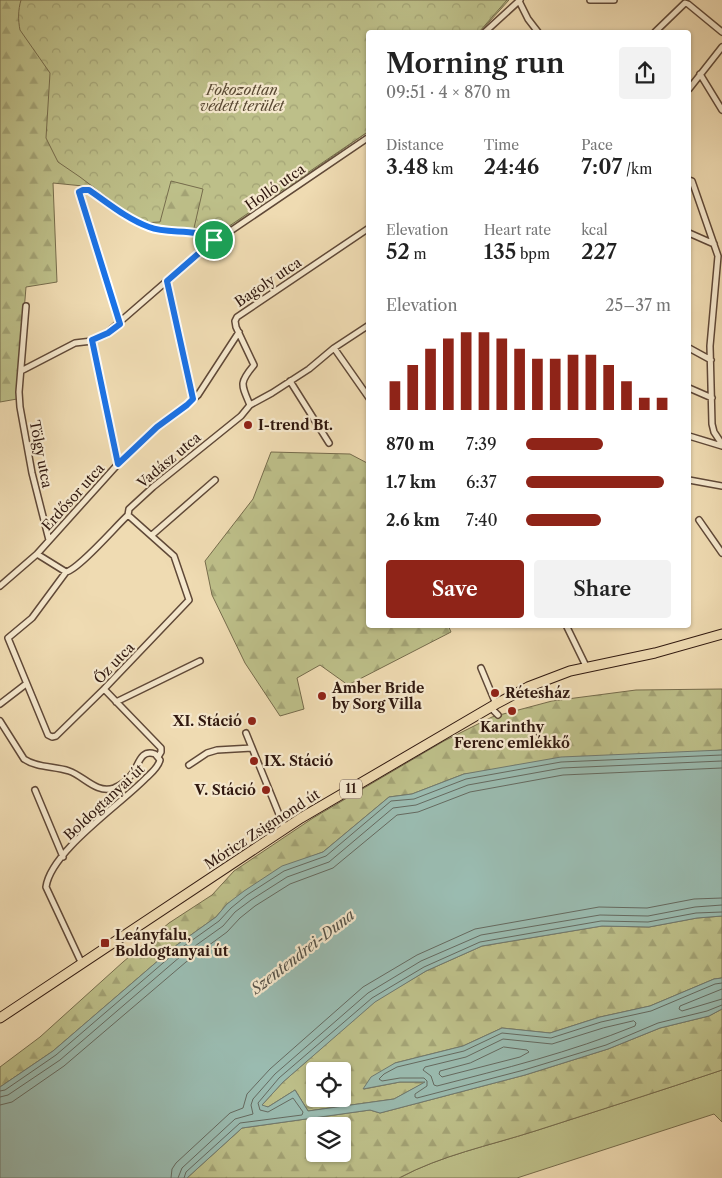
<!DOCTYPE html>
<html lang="en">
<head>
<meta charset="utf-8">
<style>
	:root { --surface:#fff; --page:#f2f2f2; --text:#222; --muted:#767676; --accent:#8f2418 }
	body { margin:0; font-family:"Libre Caslon Text",serif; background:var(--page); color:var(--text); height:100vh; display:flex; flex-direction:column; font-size:19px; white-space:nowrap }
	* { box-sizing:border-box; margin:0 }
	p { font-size:16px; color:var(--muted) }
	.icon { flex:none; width:28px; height:28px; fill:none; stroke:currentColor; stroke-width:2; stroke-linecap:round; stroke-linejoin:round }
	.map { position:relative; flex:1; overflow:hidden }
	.details { position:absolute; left:366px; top:30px; width:325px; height:598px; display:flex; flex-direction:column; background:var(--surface); border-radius:5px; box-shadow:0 1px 4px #0004 }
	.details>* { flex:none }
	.controls { position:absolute; left:306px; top:1062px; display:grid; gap:10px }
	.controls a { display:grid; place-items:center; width:45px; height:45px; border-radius:5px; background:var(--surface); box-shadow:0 1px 4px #0004; font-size:25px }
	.pin { position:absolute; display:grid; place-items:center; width:42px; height:42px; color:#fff; margin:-21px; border:2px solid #fff; border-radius:50%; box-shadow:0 1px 5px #0007 }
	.round { display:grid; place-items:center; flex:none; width:52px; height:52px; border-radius:5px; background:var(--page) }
	.headline { display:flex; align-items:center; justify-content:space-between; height:85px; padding:0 20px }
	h1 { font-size:28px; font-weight:600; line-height:38px }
	.figures { display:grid; grid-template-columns:repeat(3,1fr); gap:8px; height:85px; padding:5px 20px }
	.figures div { display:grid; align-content:center }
	.figures b { font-size:21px; font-weight:600 }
	.figures small { font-size:14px; font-weight:400 }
	.figures p { font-size:14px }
	.chart { height:140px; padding:10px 20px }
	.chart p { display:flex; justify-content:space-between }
	.chart svg { width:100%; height:90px; margin-top:5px; stroke:var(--accent); stroke-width:6 }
	.cta { display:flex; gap:10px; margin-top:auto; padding:10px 20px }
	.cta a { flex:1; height:58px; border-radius:5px; background:var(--accent); color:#fff; font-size:20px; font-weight:600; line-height:58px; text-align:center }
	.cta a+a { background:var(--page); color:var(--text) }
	ul { padding:0 20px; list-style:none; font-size:16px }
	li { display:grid; grid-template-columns:80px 60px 1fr; align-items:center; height:38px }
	li i { height:12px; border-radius:6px; background:var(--accent) }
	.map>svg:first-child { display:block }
	.grass { fill:#bdbf89; stroke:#766c4c }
	.forest { fill:url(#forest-firs); stroke:#766c4c; fill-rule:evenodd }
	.park { fill:url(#park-crowns); stroke:#766c4c }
	.water { fill:#9abbb0; stroke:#707a70 }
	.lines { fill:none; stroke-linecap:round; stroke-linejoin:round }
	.shore { stroke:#656a60; stroke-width:1 }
	.street-casing { stroke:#604938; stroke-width:8 }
	.primary-casing { stroke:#30180f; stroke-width:11 }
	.street { stroke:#f5e8cd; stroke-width:5 }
	.primary { stroke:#efdbb2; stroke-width:9 }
	.route-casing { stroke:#fff; stroke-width:10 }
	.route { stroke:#1a73e8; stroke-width:6 }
	.poi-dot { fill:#8f2418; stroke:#f5e8cd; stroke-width:2 }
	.labels { text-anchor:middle; stroke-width:4.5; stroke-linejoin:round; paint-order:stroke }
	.shield { fill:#f5e8cd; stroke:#6b5648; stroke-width:1 }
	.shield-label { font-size:12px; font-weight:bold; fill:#30180f }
	.park-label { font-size:14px; font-style:italic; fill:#5a4a34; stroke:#f5e8cd }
	.street-label { font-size:14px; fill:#30180f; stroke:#f5e8cd }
	.poi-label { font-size:14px; font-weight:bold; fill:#30180f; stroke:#f5e8cd; text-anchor:start }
	.water-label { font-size:15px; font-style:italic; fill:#555147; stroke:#f5e8cd }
</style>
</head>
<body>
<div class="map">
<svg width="722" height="1178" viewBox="0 0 722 1178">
	<defs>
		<pattern id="forest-firs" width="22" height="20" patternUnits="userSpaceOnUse" patternTransform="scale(1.25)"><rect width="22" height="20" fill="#bdbf89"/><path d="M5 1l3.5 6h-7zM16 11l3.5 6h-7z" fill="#a3a375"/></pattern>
		<pattern id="park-crowns" width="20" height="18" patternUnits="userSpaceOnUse" patternTransform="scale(1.25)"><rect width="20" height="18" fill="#bdbf89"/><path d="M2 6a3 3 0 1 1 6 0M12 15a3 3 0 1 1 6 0" fill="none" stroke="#a3a375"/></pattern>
	</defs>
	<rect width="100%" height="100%" fill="#efdbb2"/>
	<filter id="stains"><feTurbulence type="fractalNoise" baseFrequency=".004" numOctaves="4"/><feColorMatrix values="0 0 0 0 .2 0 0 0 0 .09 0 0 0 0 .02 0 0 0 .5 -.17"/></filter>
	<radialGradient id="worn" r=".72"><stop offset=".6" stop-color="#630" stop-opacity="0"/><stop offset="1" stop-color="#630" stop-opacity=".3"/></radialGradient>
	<path class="grass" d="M722 1070V1122L714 1114 517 1178H399C442 1155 488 1146 535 1131 597 1111 660 1091 722 1070Z"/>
	<path class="forest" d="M0 0H509L480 32H369V131L221 235 140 225 93 187 53 183 57 282 26 287 17 399 0 402Z
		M271 452 350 454 369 464V625H448L451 632 348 685 320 665 297 678 304 709 280 716 245 663 212 595 205 561 253 499Z
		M722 689V750L464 774 412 794 389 797 323 852 305 859 227 904 216 917 174 947 53 1051 0 1087V1067L40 1037 123 962 169 923 212 895 234 871 313 818 444 741 492 717 552 701 636 690Z
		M722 916V978L714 979 650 1006 600 1017 550 1033 502 1028 463 1046 395 1063 364 1089 400 1082H426L394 1099 308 1111 295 1090 268 1107 261 1106 283 1082 375 1001 426 971 482 946 602 926 649 927 697 918ZM315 1071H342V1099H315Z
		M722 1009V1070C660 1091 597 1111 535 1131 488 1146 442 1155 399 1178H187L242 1128 370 1110 380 1113 525 1075 608 1049 660 1028 709 1016ZM315 1126H342V1154H315Z"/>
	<path class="park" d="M21 0H507L479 32H369V131L219 233 194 228 203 189 171 181 160 222 141 223 80 177 58 162 46 138 50 73 20 30C18 20 18 10 21 0Z"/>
	<path class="water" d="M722 750V916L697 918 649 927 602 926 482 946 426 971 375 1002 283 1082 262 1105 268 1107 295 1090 308 1111 394 1099 425 1082H400L363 1089 371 1077 395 1063 463 1046 502 1028 550 1033 600 1017 650 1006 714 979 722 978V1009L709 1016 660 1028 608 1049 525 1075 380 1113 370 1110 242 1128 187 1178H0V1087L53 1051 174 947 216 917 227 904 244 891 282 866 323 852 389 797 412 794 464 774 561 757Z"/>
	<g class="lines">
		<path class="shore" d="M722 983 715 984 651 1011 601 1022 551 1038 502 1033 464 1051 397 1067 384 1074 379 1079 382 1081 400 1078H424L427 1081V1086L415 1094V1097L417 1098 524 1070 606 1045 658 1023 707 1011 722 1005
			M722 989 680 1006 679 1009 682 1011 722 999
			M634 1021 636 1023 635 1026C571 1052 503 1069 437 1086L434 1085 431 1076 423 1070 425 1067 466 1057 503 1039 552 1044 603 1028Z
			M504 1047 527 1050 529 1052 520 1057 442 1077 439 1074 440 1071 470 1063Z
			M0 1091 5 1090 56 1055 177 951 219 921 231 908 247 895 284 871 326 856 391 801 414 799 466 779 561 762 722 755
			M0 1097 8 1095 60 1060 181 956 223 926 235 912 251 900 287 877 329 862 393 808 416 805 468 785 562 768 722 761
			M0 1105 12 1102 64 1066 186 962 227 932 240 918 255 906 290 884 333 868 397 815 418 812 470 792 563 775 722 768
			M171 1178 172 1169 176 1163 230 1113 243 1108 247 1094 270 1069 363 987 417 955 475 929 599 907 647 908 694 899 722 898
			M178 1178 182 1168 235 1119 253 1114 251 1105 253 1099 275 1074 368 993 421 961 481 935 600 915 648 916 695 907 722 905
			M184 1178 186 1172 240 1123 302 1115 303 1112 293 1098 268 1112 260 1110 258 1103 279 1078 372 998 424 967 480 942 601 921 648 922 696 913 722 912"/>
		<defs>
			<path id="street" d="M590 0H614
				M519 1 528 19 538 32
				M485 32 520 0
				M655 32 685 3 688 4 722 32
				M700 74 722 110
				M689 89 722 47
				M689 180 692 181 718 256 710 346 712 424 714 432 722 444
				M689 233 714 244
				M167 281 193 399
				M26 306 19 392 20 407 32 473 49 540
				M120 324 79 192 89 190C108 203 127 219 149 227 169 235 196 227 214 240
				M92 341 118 464
				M334 348 369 398
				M689 348 711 360
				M21 371 75 343 92 341 107 333 214 240 232 230 369 137
				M290 381 329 443
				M689 388 712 398
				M250 405C241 384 239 383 254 365L236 327 235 321 237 317 369 228
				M689 436 722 446
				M689 480 722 486
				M128 515 174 556 189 600 104 689 56 736 52 737 48 735 8 638 32 618 66 572C79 569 116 526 128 515L129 509 153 487 241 416 250 405 272 393 309 369 334 348 369 325
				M699 520 722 553
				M152 535 215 480
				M37 554 66 572
				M0 586 37 554 118 464 157 427 187 405 198 395 239 332
				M566 625 586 666
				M481 668 496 704
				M104 689 161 748V752L158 757
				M116 702 200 661
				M0 704 26 684
				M490 707 498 715
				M0 721 24 759C37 768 54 766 69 771 84 776 96 794 114 788 121 785 128 780 132 774 139 765 140 749 155 754L160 760C158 768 151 773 146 778 120 805 51 851 46 887L82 964
				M246 733 285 829
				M189 765 207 753 217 750 252 748
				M35 790 63 857"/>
			<path id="primary" d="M0 1018 301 818 496 704 528 687 570 671 655 653 722 634"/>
		</defs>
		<use href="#street" class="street-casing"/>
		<use href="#primary" class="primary-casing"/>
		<use href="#street" class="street"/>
		<use href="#primary" class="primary"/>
	</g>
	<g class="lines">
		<defs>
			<path id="route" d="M83 190H89C108 203 127 219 149 227 169 235 196 227 214 240L167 281 193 399 187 405 157 427 118 464 92 340 108 333 120 324 79 192Z"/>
		</defs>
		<use href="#route" class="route-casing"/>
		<use href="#route" class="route"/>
	</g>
	<g class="poi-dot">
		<circle cx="248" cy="425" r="5"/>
		<circle cx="495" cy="693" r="5"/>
		<circle cx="322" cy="696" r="5"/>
		<circle cx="512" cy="711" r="5"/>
		<circle cx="252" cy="721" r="5"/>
		<circle cx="254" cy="761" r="5"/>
		<circle cx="266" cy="790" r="5"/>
		<rect x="100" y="938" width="10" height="10" rx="2.5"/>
	</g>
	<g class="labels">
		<rect class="shield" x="340" y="779.5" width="22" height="19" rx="4"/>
		<g class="shield-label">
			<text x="351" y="793">11</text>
		</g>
		<g class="park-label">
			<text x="242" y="95">Fokozottan<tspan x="242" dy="16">védett terület</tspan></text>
		</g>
		<g class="street-label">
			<text transform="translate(275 187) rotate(-35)" y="5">Holló utca</text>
			<text transform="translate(268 282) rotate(-34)" y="5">Bagoly utca</text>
			<text transform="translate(41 454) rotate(79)" y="5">Tölgy utca</text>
			<text transform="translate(169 460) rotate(-40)" y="5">Vadász utca</text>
			<text transform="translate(73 497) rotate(-48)" y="5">Erdősor utca</text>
			<text transform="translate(114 663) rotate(-46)" y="5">Őz utca</text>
			<text transform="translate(104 802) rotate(-43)" y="5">Boldogtanyai út</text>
			<text transform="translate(262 829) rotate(-33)" y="5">Móricz Zsigmond út</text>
		</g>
		<g class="poi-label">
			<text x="258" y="430">I-trend Bt.</text>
			<text x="332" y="693">Amber Bride<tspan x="332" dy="16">by Sorg Villa</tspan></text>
			<text x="505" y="698">Rétesház</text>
			<text x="242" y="726" text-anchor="end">XI. Stáció</text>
			<text x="512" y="732" text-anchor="middle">Karinthy<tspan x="512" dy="16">Ferenc emlékkő</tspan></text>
			<text x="264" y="766">IX. Stáció</text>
			<text x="256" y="795" text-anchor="end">V. Stáció</text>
			<text x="115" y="940">Leányfalu,<tspan x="115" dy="16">Boldogtanyai út</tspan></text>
		</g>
		<g class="water-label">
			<text transform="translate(303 952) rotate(-38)" y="5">Szentendrei-Duna</text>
		</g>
	</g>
	<rect width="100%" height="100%" filter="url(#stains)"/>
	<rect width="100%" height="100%" fill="url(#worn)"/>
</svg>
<div class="controls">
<a><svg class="icon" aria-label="locate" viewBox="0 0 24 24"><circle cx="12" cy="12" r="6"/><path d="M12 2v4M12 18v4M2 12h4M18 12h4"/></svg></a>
<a><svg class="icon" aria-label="layers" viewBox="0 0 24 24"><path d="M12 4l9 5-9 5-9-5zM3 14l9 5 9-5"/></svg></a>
</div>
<div class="pin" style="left:214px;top:240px;background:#1e9e55"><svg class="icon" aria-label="arrive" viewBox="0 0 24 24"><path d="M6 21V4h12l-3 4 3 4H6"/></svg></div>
<section class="details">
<div class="headline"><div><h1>Morning run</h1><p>09:51 · 4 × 870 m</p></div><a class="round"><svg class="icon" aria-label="share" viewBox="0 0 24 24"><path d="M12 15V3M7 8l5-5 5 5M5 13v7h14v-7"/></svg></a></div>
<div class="figures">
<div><p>Distance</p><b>3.48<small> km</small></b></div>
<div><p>Time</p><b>24:46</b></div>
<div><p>Pace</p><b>7:07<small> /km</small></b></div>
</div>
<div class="figures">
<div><p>Elevation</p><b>52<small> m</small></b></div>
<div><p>Heart rate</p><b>135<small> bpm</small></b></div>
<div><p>kcal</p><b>227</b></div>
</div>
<div class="chart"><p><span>Elevation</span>25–37 m</p>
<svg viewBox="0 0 160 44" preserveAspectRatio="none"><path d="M5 44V30M15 44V22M25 44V14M35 44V9M45 44V6M55 44V6M65 44V9M75 44V14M85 44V19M95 44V19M105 44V17M115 44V17M125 44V22M135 44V30M145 44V38M155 44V38"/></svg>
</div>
<ul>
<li><b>870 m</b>7:39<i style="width:53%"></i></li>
<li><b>1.7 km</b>6:37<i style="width:95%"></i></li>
<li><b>2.6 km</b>7:40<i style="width:52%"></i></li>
</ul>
<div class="cta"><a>Save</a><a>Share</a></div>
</section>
</div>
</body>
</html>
